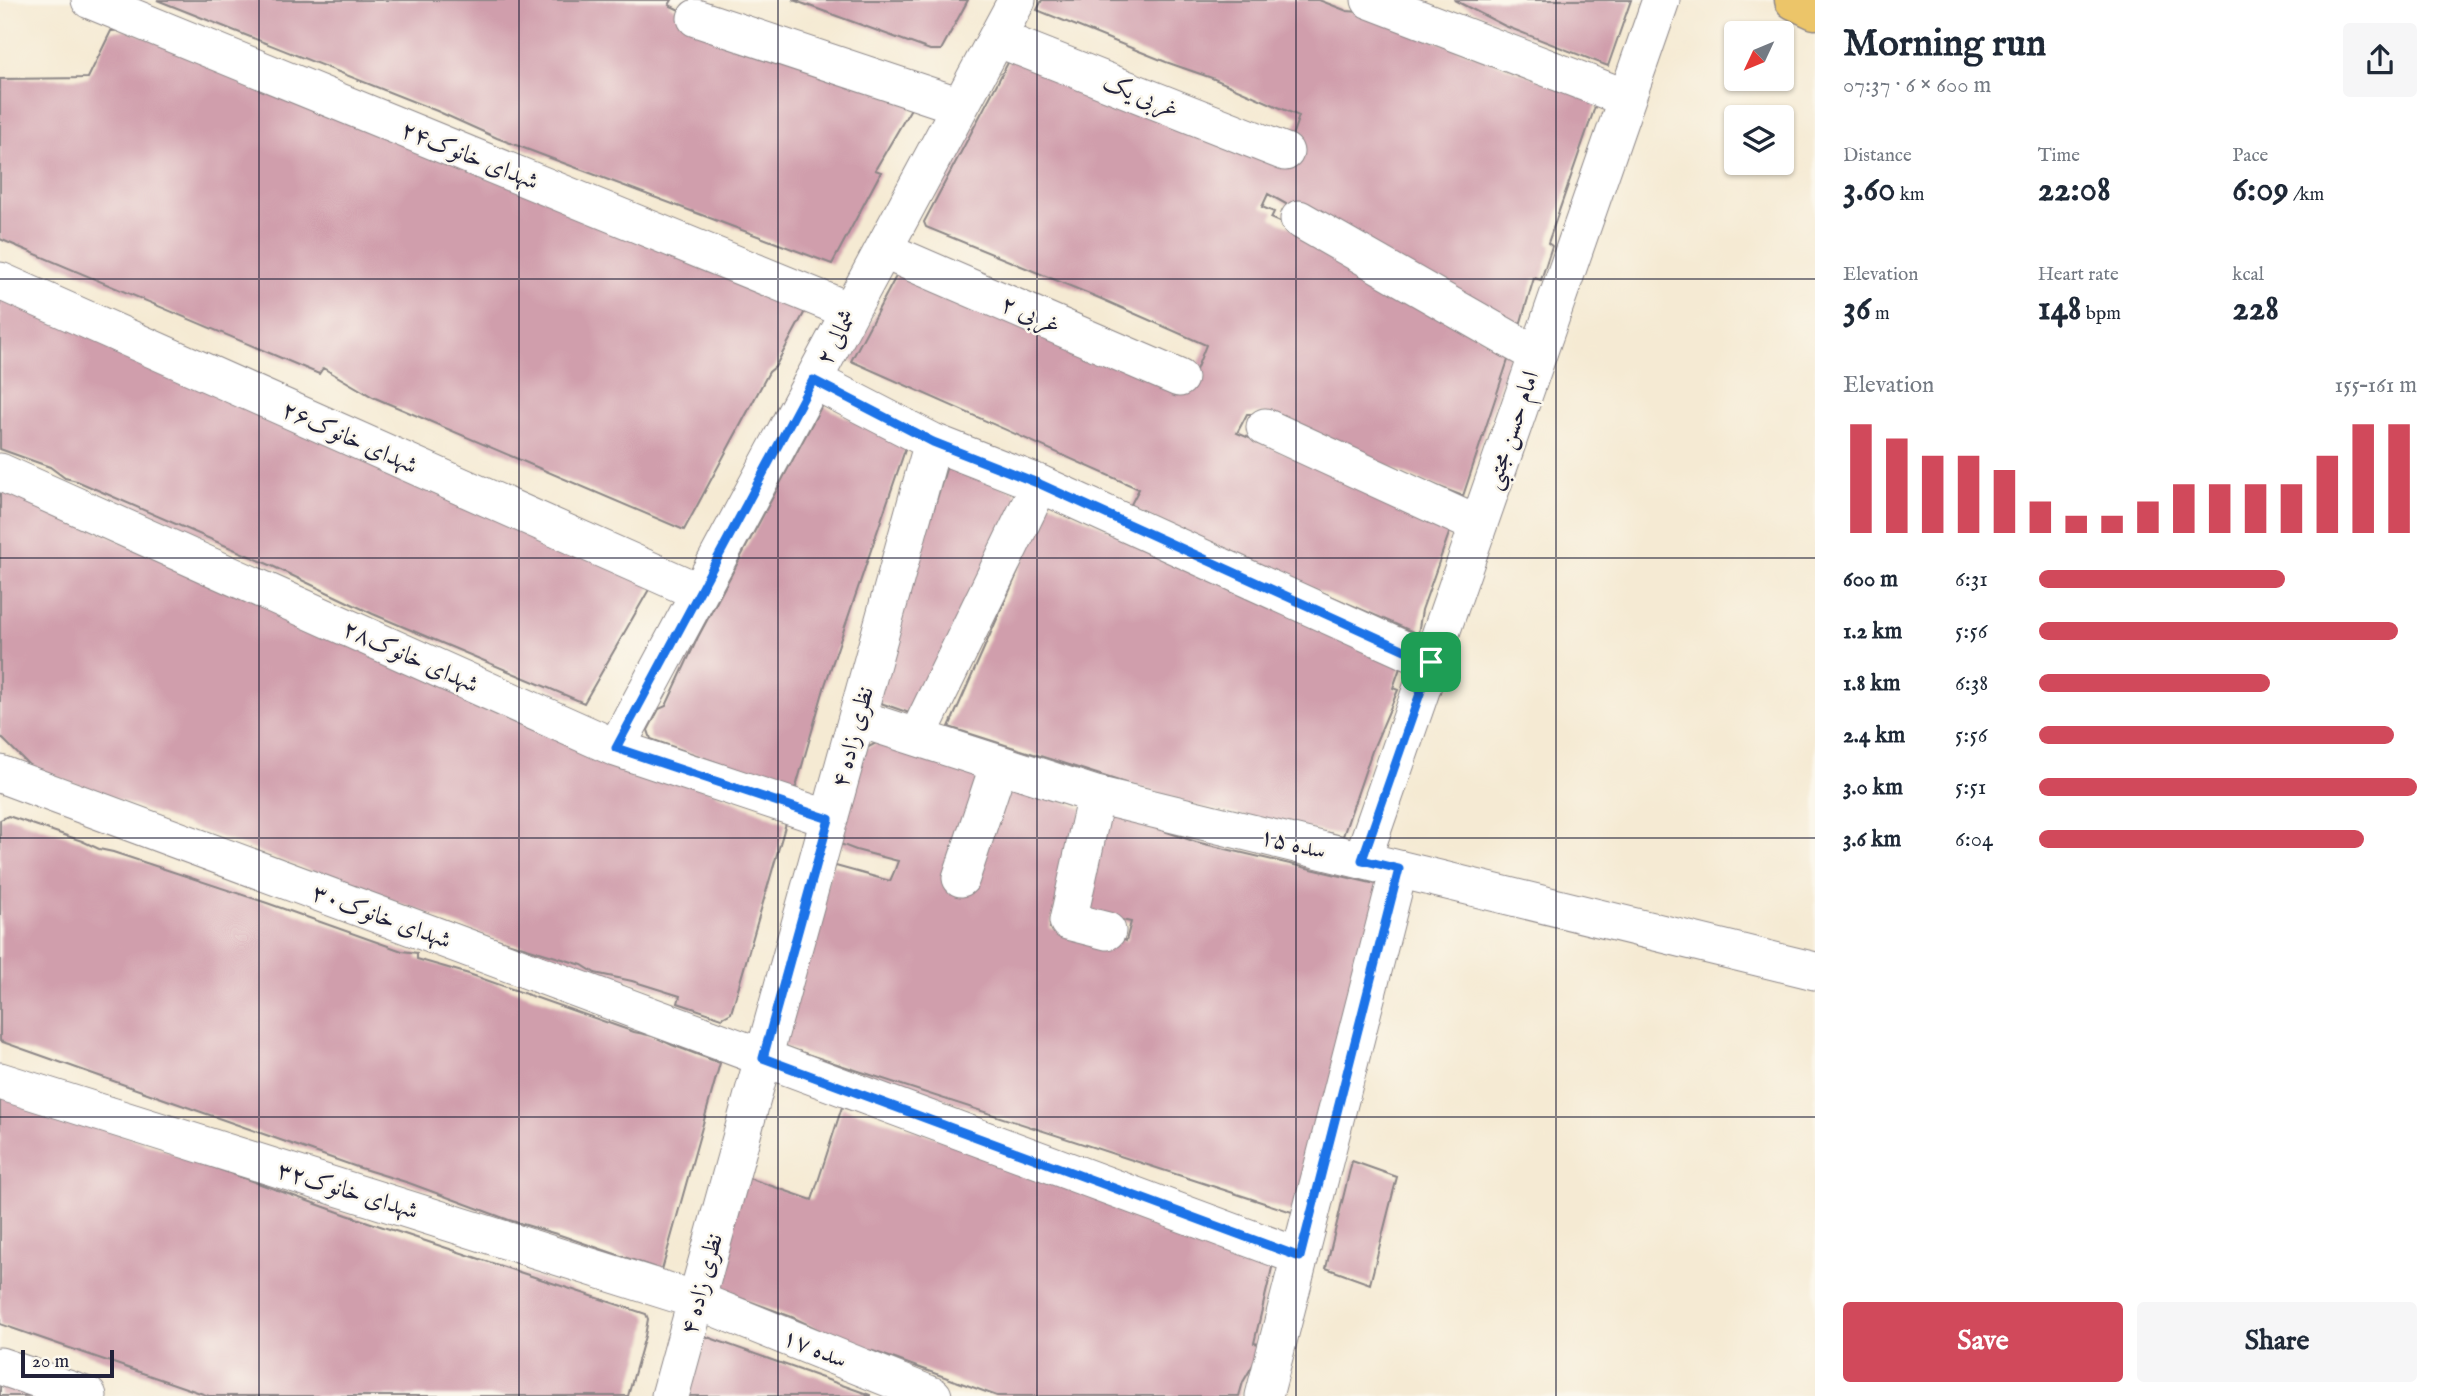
<!DOCTYPE html>
<html lang="en">
<head>
<meta charset="utf-8">
<style>
	:root { --surface:#fff; --page:#f6f6f7; --text:#1f2937; --muted:#747a83; --accent:#d1495b }
	body { margin:0; font-family:"IM FELL English",Amiri,serif; background:var(--page); color:var(--text); height:100vh; display:flex; flex-direction:column; font-size:26px; white-space:nowrap }
	* { box-sizing:border-box; margin:0 }
	p { font-size:23px; color:var(--muted) }
	.icon { flex:none; width:38px; height:38px; fill:none; stroke:currentColor; stroke-width:2; stroke-linecap:round; stroke-linejoin:round }
	.map { position:relative; flex:1; overflow:hidden }
	.drawer { display:flex; flex-direction:column; background:var(--surface); width:630px }
	.drawer>* { flex:none }
	.needle { width:46px; rotate:226deg }
	.controls { position:absolute; left:1724px; top:21px; display:grid; gap:14px }
	.controls a { display:grid; place-items:center; width:70px; height:70px; border-radius:7px; background:var(--surface); box-shadow:0 2px 5px #0004; font-size:35px }
	.scale { position:absolute; left:21px; bottom:18px; width:93px; box-sizing:border-box; padding-left:7px; border:4px solid #22223b; border-top:0; font-size:19px; line-height:24px; white-space:nowrap; color:#22223b; -webkit-text-stroke:5px #fbf7ec; paint-order:stroke }
	.pin { position:absolute; display:grid; place-items:center; width:60px; height:60px; color:#fff; margin:-30px; border-radius:14px; box-shadow:0 4px 10px #0006 }
	.round { display:grid; place-items:center; flex:none; width:74px; height:74px; border-radius:7px; background:var(--page) }
	.headline { display:flex; align-items:center; justify-content:space-between; height:119px; padding:0 28px }
	h1 { font-size:38px; font-weight:700; line-height:52px }
	.stats { display:grid; grid-template-columns:repeat(3,1fr); gap:10px; height:119px; padding:7px 28px }
	.stats div { display:grid; align-content:center }
	.stats b { font-size:35px; font-weight:700 }
	.stats small { font-size:19px; font-weight:400 }
	.stats p { font-size:19px }
	.chart { height:196px; padding:14px 28px }
	.chart p { display:flex; justify-content:space-between }
	.chart svg { width:100%; height:126px; margin-top:7px; stroke:var(--accent); stroke-width:6 }
	.button { display:flex; gap:14px; margin-top:auto; padding:14px 28px }
	.button a { flex:1; height:80px; border-radius:7px; background:var(--accent); color:#fff; font-size:28px; font-weight:700; line-height:80px; text-align:center }
	.button a+a { background:var(--page); color:var(--text) }
	ul { padding:0 28px; list-style:none; font-size:23px }
	li { display:grid; grid-template-columns:112px 84px 1fr; align-items:center; height:52px }
	li i { height:18px; border-radius:9px; background:var(--accent) }
	main { display:flex; flex:1; min-height:0 }
	.map>svg:first-child { display:block }
	.building { fill:#d09eac }
	.lines { fill:none; stroke-linecap:round; stroke-linejoin:round }
	.minor-casing { stroke:#8c8687; stroke-width:39 }
	.major-casing { stroke:#8c8687; stroke-width:41 }
	.minor { stroke:#fff; stroke-width:37 }
	.major { stroke:#ecc569; stroke-width:38 }
	.route-casing { stroke:#fff; stroke-width:14 }
	.route { stroke:#1a73e8; stroke-width:9 }
	.grid { fill:none; stroke:#22223b; stroke-width:2; stroke-opacity:0.55 }
	.labels { text-anchor:middle; stroke-width:5; stroke-linejoin:round; paint-order:stroke }
	.street-label { font-size:24px; fill:#22223b; stroke:#fbf7ec }
</style>
</head>
<body>
<main>
<div class="map">
<svg width="1815" height="1396" viewBox="0 0 1815 1396">
	<rect width="100%" height="100%" fill="#fbf7ec"/>
	<filter id="ink" filterUnits="userSpaceOnUse"><feTurbulence type="fractalNoise" baseFrequency=".0143" numOctaves="2"/><feDisplacementMap in="SourceGraphic" scale="14" xChannelSelector="R" yChannelSelector="G"/><feConvolveMatrix kernelMatrix="1 2 1 2 8 2 1 2 1" color-interpolation-filters="sRGB"/></filter>
	<filter id="wash" filterUnits="userSpaceOnUse"><feTurbulence type="fractalNoise" baseFrequency=".00686" numOctaves="4" result="noise"/><feDisplacementMap in="SourceGraphic" scale="28" xChannelSelector="R" yChannelSelector="G"/><feGaussianBlur stdDeviation="1.57" result="paint"/><feColorMatrix in="noise" values="0 0 0 0 0 0 0 0 0 0 0 0 0 0 0 0 0 1.4 0 .05"/><feComposite in="paint" operator="in"/></filter>
	<g filter="url(#wash)">
		<rect width="100%" height="100%" fill="#f5ead3"/>
		<g id="blocks">
			<path class="building" d="M157 0H672L669 5 696 18 913 105 875 170 881 172 832 264 497 138 437 111Z
				M793 0H968L941 50H930Z
				M1042 0H1319L1347 11 1359 12 1597 101 1548 243 1552 246 1541 280 1534 278 1518 332 1268 194 1262 207 1274 212 1271 218 1296 229 1510 354 1463 496 1403 473 1262 414H1247L1237 433 1453 522 1422 610 1418 634 1129 508 1139 489 851 361 910 250 1194 375 1206 345 1097 297 926 227 924 222 1020 40 1288 147 1299 116 1212 78 1166 62 1037 10Z
				M1454 0H1631L1608 66 1505 26Z
				M127 30 817 289 775 367 769 372 684 530 373 397 323 368 319 374 0 239V79L88 78 111 31Z
				M0 289 659 572 584 703 373 614 270 565 77 481 65 478 50 467 0 449Z
				M822 405 906 447 825 685 796 787 792 789 651 739 648 730 659 709 666 706 698 637Z
				M947 466 1014 491 1019 500 918 716 875 701Z
				M0 489 786 823 731 1013 722 1018 678 1003 680 996 632 981 595 973 582 965 494 938 32 768 0 736Z
				M1049 502 1401 665 1393 688 1398 690 1372 751 1343 836 1201 807 949 727Z
				M878 742 1007 779 1083 809 1050 928 1070 932 1107 931 1126 941 1131 922 1076 910 1106 811 1196 842 1384 886 1301 1215 776 1044 832 865 890 881 894 872 898 861 856 850 835 842 861 751Z
				M8 816 82 841 99 849 113 852 267 903 402 951 417 953V959L469 974 634 1032 653 1036 672 1045 720 1063 662 1270 560 1235 509 1220 409 1183 357 1167 0 1041V820Z
				M0 1091 347 1215 646 1314 648 1319 645 1336 628 1396H209L0 1324Z
				M842 1107 1277 1247 1254 1343 1259 1344 1254 1363 1243 1382 1239 1396H997L873 1351 857 1348 792 1317 711 1287 737 1174 812 1200Z
				M1352 1161 1397 1177 1370 1284 1326 1268Z
				M699 1334 870 1395V1396H674Z
				M0 1373 62 1396H0Z"/>
		</g>
	</g>
	<g filter="url(#ink)">
		<use href="#blocks" fill-opacity="0" stroke="#8c8687" stroke-width="2"/>
		<g class="lines">
			<defs>
				<path id="minor" d="M90 0 850 311
					M1370 0 1626 98
					M696 18 960 106
					M997 38 1285 152
					M1299 219 1537 355
					M883 250 1179 378
					M0 281 699 592
					M813 380 933 442 1040 484 1431 662
					M1265 427 1478 525
					M0 472 616 748 829 819
					M857 718 1096 795 1815 971
					M917 737 1040 484
					M616 748 1017 0
					M0 774 1300 1257
					M1096 795 1068 921 1107 931
					M1362 860 1661 0
					M961 878 999 764
					M0 1081 696 1300 933 1396
					M0 1366 88 1396
					M670 1396 933 442
					M1264 1396 1399 869"/>
				<path id="major" d="M1794 0 1815 10"/>
			</defs>
			<use href="#minor" class="minor-casing"/>
			<use href="#major" class="major-casing"/>
			<use href="#minor" class="minor"/>
			<use href="#major" class="major"/>
		</g>
	</g>
	<g class="lines" filter="url(#ink)">
		<defs>
			<path id="route" d="M813 380 933 442 1040 484 1431 662 1362 860 1399 869 1300 1257 763 1058 829 819 616 748Z"/>
		</defs>
		<use href="#route" class="route-casing"/>
		<use href="#route" class="route"/>
	</g>
	<path class="grid" d="M259 0V1396M519 0V1396M778 0V1396M1037 0V1396M1296 0V1396M1556 0V1396M0 279H1815M0 558H1815M0 838H1815M0 1117H1815"/>
	<g class="labels">
		<g class="street-label">
			<text transform="translate(1141 95) rotate(22)" y="8">غربی یک</text>
			<text transform="translate(470 155) rotate(22)" y="8">شهدای خانوک۲۴</text>
			<text transform="translate(1031 314) rotate(23)" y="8">۲ غربی</text>
			<text transform="translate(836 337) rotate(-62)" y="8">شمالی ۲</text>
			<text transform="translate(1511 430) rotate(-71)" y="8">امام حسن مجتبی</text>
			<text transform="translate(350 437) rotate(24)" y="8">شهدای خانوک۲۶</text>
			<text transform="translate(411 656) rotate(24)" y="8">شهدای خانوک۲۸</text>
			<text transform="translate(852 737) rotate(-75)" y="8">نظری زاده ۴</text>
			<text transform="translate(1293 843) rotate(14)" y="8">سده ۱۵</text>
			<text transform="translate(382 916) rotate(20)" y="8">شهدای خانوک۳۰</text>
			<text transform="translate(348 1190) rotate(17)" y="8">شهدای خانوک۳۲</text>
			<text transform="translate(701 1284) rotate(-75)" y="8">نظری زاده ۴</text>
			<text transform="translate(815 1348) rotate(22)" y="8">سده ۱۷</text>
		</g>
	</g>
</svg>
<div class="controls">
<a><svg class="needle" viewBox="-14 -14 28 28"><path d="M0-13l5 13h-10z" fill="#e53935"/><path d="M0 13l5-13h-10z" fill="#747a83"/></svg></a>
<a><svg class="icon" aria-label="layers" viewBox="0 0 24 24"><path d="M12 4l9 5-9 5-9-5zM3 14l9 5 9-5"/></svg></a>
</div>
<div class="scale">20 m</div>
<div class="pin" style="left:1431px;top:662px;background:#1e9e55"><svg class="icon" aria-label="arrive" viewBox="0 0 24 24"><path d="M6 21V4h12l-3 4 3 4H6"/></svg></div>
</div>
<section class="drawer">
<div class="headline"><div><h1>Morning run</h1><p>07:37 · 6 × 600 m</p></div><a class="round"><svg class="icon" aria-label="share" viewBox="0 0 24 24"><path d="M12 15V3M7 8l5-5 5 5M5 13v7h14v-7"/></svg></a></div>
<div class="stats">
<div><p>Distance</p><b>3.60<small> km</small></b></div>
<div><p>Time</p><b>22:08</b></div>
<div><p>Pace</p><b>6:09<small> /km</small></b></div>
</div>
<div class="stats">
<div><p>Elevation</p><b>36<small> m</small></b></div>
<div><p>Heart rate</p><b>148<small> bpm</small></b></div>
<div><p>kcal</p><b>228</b></div>
</div>
<div class="chart"><p><span>Elevation</span>155–161 m</p>
<svg viewBox="0 0 160 44" preserveAspectRatio="none"><path d="M5 44V6M15 44V11M25 44V17M35 44V17M45 44V22M55 44V33M65 44V38M75 44V38M85 44V33M95 44V27M105 44V27M115 44V27M125 44V27M135 44V17M145 44V6M155 44V6"/></svg>
</div>
<ul>
<li><b>600 m</b>6:31<i style="width:65%"></i></li>
<li><b>1.2 km</b>5:56<i style="width:95%"></i></li>
<li><b>1.8 km</b>6:38<i style="width:61%"></i></li>
<li><b>2.4 km</b>5:56<i style="width:94%"></i></li>
<li><b>3.0 km</b>5:51<i style="width:100%"></i></li>
<li><b>3.6 km</b>6:04<i style="width:86%"></i></li>
</ul>
<div class="button"><a>Save</a><a>Share</a></div>
</section>
</main>
</body>
</html>
